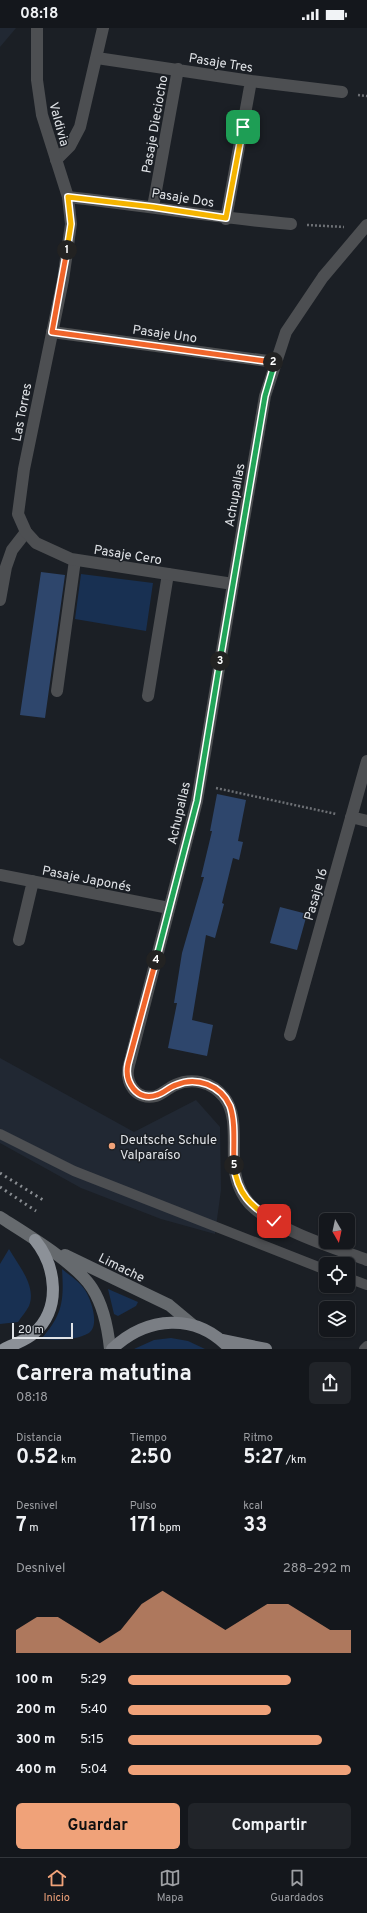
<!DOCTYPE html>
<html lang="es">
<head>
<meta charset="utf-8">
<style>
	:root { --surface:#14171c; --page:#212429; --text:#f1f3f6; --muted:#9d9fa3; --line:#33363b; --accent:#f0a279 }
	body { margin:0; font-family:Overpass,sans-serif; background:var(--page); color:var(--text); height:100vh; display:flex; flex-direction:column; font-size:15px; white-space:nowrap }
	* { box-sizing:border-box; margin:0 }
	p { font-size:13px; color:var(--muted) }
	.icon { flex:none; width:22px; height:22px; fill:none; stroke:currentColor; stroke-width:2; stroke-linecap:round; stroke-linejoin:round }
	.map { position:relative; height:1321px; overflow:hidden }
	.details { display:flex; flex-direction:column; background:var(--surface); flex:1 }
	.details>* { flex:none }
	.needle { width:26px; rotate:171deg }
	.controls { position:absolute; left:319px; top:1185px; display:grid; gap:8px }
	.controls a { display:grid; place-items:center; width:36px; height:36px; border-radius:6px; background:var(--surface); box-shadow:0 1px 3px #0004,0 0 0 1px var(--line); font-size:20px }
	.scale { position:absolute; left:12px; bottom:10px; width:61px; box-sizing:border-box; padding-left:4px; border:2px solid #e0e3e7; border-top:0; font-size:11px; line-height:14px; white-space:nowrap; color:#e0e3e7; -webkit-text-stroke:3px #1b1f25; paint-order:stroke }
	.pin { position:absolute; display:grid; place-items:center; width:34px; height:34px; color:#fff; margin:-17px; border-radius:8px; box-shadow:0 2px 6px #0006 }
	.km { position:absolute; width:20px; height:20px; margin:-10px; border-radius:50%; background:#222; color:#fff; font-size:11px; line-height:20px; text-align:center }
	.round { display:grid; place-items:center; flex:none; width:42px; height:42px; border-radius:6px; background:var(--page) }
	.headline { display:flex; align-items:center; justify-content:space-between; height:68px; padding:0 16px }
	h1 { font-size:22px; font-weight:700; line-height:30px }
	.figures { display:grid; grid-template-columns:repeat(3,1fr); gap:6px; height:68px; padding:4px 16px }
	.figures div { display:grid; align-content:center }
	.figures b { font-size:20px; font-weight:700 }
	.figures small { font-size:11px; font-weight:400 }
	.figures p { font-size:11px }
	.chart { height:112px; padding:8px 16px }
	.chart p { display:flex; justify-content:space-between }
	.chart svg { width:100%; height:72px; margin-top:4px; fill:var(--accent); opacity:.7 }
	.button { display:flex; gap:8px; margin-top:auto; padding:8px 16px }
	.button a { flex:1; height:46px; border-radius:6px; background:var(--accent); color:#111; font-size:16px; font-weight:700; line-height:46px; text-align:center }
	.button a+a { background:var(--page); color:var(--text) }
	ul { padding:0 16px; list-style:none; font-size:13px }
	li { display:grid; grid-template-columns:64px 48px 1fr; align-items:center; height:30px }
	li i { height:10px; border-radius:5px; background:var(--accent) }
	.status { display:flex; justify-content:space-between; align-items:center; height:28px; padding:0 20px; background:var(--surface); direction:ltr }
	.status svg { height:11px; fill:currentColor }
	.dock { display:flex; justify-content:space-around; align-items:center; height:56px; border-top:1px solid var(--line); background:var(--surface); font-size:11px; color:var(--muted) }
	.dock a { display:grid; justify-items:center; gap:2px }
	.dock .current { color:var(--accent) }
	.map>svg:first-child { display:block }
	.built { fill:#212833 }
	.green { fill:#183052 }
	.building { fill:#2e466c }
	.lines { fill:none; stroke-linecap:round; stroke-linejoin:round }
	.path { stroke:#6d7075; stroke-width:2.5; stroke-dasharray:2 2; stroke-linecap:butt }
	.service { stroke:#4d4f52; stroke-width:10 }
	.minor { stroke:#4d4f52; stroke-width:12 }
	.tertiary { stroke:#4d4f52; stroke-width:12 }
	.secondary { stroke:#666a6e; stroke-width:12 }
	.primary { stroke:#7a7e84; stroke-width:12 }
	.motorway { stroke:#8c9198; stroke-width:12 }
	.rail { stroke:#888c91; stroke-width:3; stroke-dasharray:2 4; stroke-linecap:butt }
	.split-1-casing { stroke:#fff; stroke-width:8 }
	.split-2-casing { stroke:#fff; stroke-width:8 }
	.split-3-casing { stroke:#fff; stroke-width:8 }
	.split-4-casing { stroke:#fff; stroke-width:8 }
	.split-5-casing { stroke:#fff; stroke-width:8 }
	.split-6-casing { stroke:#fff; stroke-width:8 }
	.split-1 { stroke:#f5b400; stroke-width:5 }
	.split-2 { stroke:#f0652b; stroke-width:5 }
	.split-3 { stroke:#22a559; stroke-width:5 }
	.split-4 { stroke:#22a559; stroke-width:5 }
	.split-5 { stroke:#f0652b; stroke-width:5 }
	.split-6 { stroke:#f5b400; stroke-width:5 }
	.poi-dot { fill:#f0a279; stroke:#1b1f25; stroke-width:1.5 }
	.labels { text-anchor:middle; stroke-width:3; stroke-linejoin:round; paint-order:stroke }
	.street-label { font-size:13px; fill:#e0e3e7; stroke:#1b1f25 }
	.poi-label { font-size:13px; fill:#e0e3e7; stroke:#1b1f25; text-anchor:start }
</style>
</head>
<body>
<div class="status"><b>08:18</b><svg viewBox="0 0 49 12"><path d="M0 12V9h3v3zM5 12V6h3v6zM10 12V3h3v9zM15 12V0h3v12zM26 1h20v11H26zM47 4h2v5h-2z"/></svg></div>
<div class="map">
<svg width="367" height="1321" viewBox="0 0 367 1321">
	<rect width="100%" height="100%" fill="#1b1f25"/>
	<path class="built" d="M0 0H16L0 19Z
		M0 1030 134 1104 196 1072 220 1099 221 1162 215 1206 161 1191 81 1160 0 1115Z"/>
	<path class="green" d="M81 546 153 555 146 603 75 591Z
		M9 1221C18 1237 37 1258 29 1278 26 1284 21 1289 18 1294L0 1296V1236Z
		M62 1241C69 1247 80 1254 85 1262 91 1271 100 1297 89 1305 75 1313 56 1312 41 1311 63 1287 64 1272 62 1241Z
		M108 1261 138 1274 136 1278 118 1288 114 1286Z
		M171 1310 188 1313 205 1321H134L154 1312Z"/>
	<path class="building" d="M41 544 65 547 45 690 20 687Z
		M217 766 246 772 238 813 243 814 239 832 233 830 222 875 224 876 215 910 206 907 192 992 213 997 207 1028 168 1020 177 975H174L182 925 204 849H201L212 803H210Z
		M280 879 307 886 297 922 270 915Z"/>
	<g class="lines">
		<path class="path" d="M358 67 367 68
			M307 197 344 199
			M216 760 336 786"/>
		<path class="service" d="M0 1106 74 1143 326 1242
			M348 1250 367 1257
			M364 1321 367 1318"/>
		<path class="minor" d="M97 30 251 53 342 64
			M56 132 70 118 80 99 103 0
			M68 169C143 177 216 190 291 196
			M153 179 178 41
			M226 191 251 53
			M52 304 275 334
			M233 556 265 368 286 304 323 249 367 197
			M0 572 6 539 12 522 26 504
			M57 663 75 532
			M148 668 168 546
			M351 789 367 793
			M0 847 169 880
			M19 912 33 853
			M290 1007 367 733"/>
		<path class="tertiary" d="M37 0V52L42 87 68 169 71 196 63 252 24 441 18 486 26 504 36 515 71 531 233 556 197 773 129 1037C124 1054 136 1073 156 1068 163 1066 168 1060 175 1057 192 1049 212 1054 224 1069 237 1085 233 1111 234 1131 234 1149 240 1168 254 1180 280 1203 334 1220 367 1232"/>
		<path class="secondary" d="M0 1189C25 1205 77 1236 92 1260 103 1277 108 1301 110 1321
			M65 1227 169 1277 193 1297"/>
		<path class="primary" d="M222 1312 266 1321
			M112 1321C147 1288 196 1284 230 1321"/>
		<path class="motorway" d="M4 1321C14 1316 27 1312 34 1305 62 1280 56 1238 35 1212"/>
		<path class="rail" d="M0 1145 43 1172
			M0 1159 36 1183"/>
	</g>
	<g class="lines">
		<defs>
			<path id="split-1" d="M67 222 71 196 68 169 153 179 226 190 243 99"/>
			<path id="split-2" d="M67 222 52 304 273 334"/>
			<path id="split-3" d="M220 633 265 368 275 334H273"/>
			<path id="split-4" d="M156 932 197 773 220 633"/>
			<path id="split-5" d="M156 932 128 1036C124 1054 137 1074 157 1067 164 1065 169 1059 176 1057 196 1048 221 1057 230 1078 236 1095 233 1118 234 1137"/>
			<path id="split-6" d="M234 1137C237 1166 251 1178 274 1193"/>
		</defs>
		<use href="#split-1" class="split-1-casing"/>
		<use href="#split-2" class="split-2-casing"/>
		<use href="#split-3" class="split-3-casing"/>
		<use href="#split-4" class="split-4-casing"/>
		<use href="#split-5" class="split-5-casing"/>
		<use href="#split-6" class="split-6-casing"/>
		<use href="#split-1" class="split-1"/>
		<use href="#split-2" class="split-2"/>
		<use href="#split-3" class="split-3"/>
		<use href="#split-4" class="split-4"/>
		<use href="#split-5" class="split-5"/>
		<use href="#split-6" class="split-6"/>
	</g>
	<circle class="poi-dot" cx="112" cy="1118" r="4"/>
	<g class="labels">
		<g class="street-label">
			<text transform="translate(221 34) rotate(9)" y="5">Pasaje Tres</text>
			<text transform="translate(60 96) rotate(75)" y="5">Valdivia</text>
			<text transform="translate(154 96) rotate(-80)" y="5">Pasaje Dieciocho</text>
			<text transform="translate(183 169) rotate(9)" y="5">Pasaje Dos</text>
			<text transform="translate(165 305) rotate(8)" y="5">Pasaje Uno</text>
			<text transform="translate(21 384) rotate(-79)" y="5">Las Torres</text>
			<text transform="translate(234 467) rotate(-80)" y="5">Achupallas</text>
			<text transform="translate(128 526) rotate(9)" y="5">Pasaje Cero</text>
			<text transform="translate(178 785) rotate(-77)" y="5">Achupallas</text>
			<text transform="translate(87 850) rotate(11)" y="5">Pasaje Japonés</text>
			<text transform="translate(315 866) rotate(-74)" y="5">Pasaje 16</text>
			<text transform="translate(122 1239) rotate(26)" y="5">Limache</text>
		</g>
		<g class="poi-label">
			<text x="120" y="1116">Deutsche Schule<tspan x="120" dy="15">Valparaíso</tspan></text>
		</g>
	</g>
</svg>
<div class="controls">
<a><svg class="needle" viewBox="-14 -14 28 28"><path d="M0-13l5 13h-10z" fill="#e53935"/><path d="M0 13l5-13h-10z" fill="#9d9fa3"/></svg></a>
<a><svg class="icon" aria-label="locate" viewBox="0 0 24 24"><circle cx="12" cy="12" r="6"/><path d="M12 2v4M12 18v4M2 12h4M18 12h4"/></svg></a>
<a><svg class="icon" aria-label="layers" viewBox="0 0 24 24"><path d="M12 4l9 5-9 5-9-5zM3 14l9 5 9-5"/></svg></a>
</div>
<div class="scale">20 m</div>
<div class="pin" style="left:243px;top:99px;background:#1e9e55"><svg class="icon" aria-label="arrive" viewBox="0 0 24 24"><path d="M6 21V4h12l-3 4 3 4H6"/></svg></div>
<div class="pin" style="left:274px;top:1193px;background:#d93025"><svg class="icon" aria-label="check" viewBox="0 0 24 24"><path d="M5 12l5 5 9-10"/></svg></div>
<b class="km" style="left:67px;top:222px">1</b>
<b class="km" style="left:273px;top:334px">2</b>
<b class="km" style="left:220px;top:633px">3</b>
<b class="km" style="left:156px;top:932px">4</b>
<b class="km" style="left:234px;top:1137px">5</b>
</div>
<section class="details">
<div class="headline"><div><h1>Carrera matutina</h1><p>08:18</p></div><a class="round"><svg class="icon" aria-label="share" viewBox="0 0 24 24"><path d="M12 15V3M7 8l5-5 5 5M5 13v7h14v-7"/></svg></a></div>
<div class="figures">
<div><p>Distancia</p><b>0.52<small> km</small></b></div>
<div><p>Tiempo</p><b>2:50</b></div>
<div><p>Ritmo</p><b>5:27<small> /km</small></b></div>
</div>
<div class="figures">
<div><p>Desnivel</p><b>7<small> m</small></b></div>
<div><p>Pulso</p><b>171<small> bpm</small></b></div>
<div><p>kcal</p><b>33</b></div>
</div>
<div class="chart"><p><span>Desnivel</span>288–292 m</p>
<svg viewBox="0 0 160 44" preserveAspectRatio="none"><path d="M0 44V30L10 22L20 22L30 30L40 38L50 30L60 14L70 6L80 14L90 22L100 30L110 22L120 14L130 14L140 22L150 30L160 30V44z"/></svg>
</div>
<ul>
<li><b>100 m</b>5:29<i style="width:73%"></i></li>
<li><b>200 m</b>5:40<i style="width:64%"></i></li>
<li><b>300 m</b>5:15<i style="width:87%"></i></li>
<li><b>400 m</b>5:04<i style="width:100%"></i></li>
</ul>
<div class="button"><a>Guardar</a><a>Compartir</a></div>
</section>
<nav class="dock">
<a class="current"><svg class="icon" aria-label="home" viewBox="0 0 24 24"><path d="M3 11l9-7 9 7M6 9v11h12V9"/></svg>Inicio</a>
<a><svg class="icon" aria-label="map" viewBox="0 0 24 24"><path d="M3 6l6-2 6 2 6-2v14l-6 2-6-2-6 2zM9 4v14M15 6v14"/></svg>Mapa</a>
<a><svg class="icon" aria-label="saved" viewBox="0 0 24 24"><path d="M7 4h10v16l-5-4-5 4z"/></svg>Guardados</a>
</nav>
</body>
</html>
